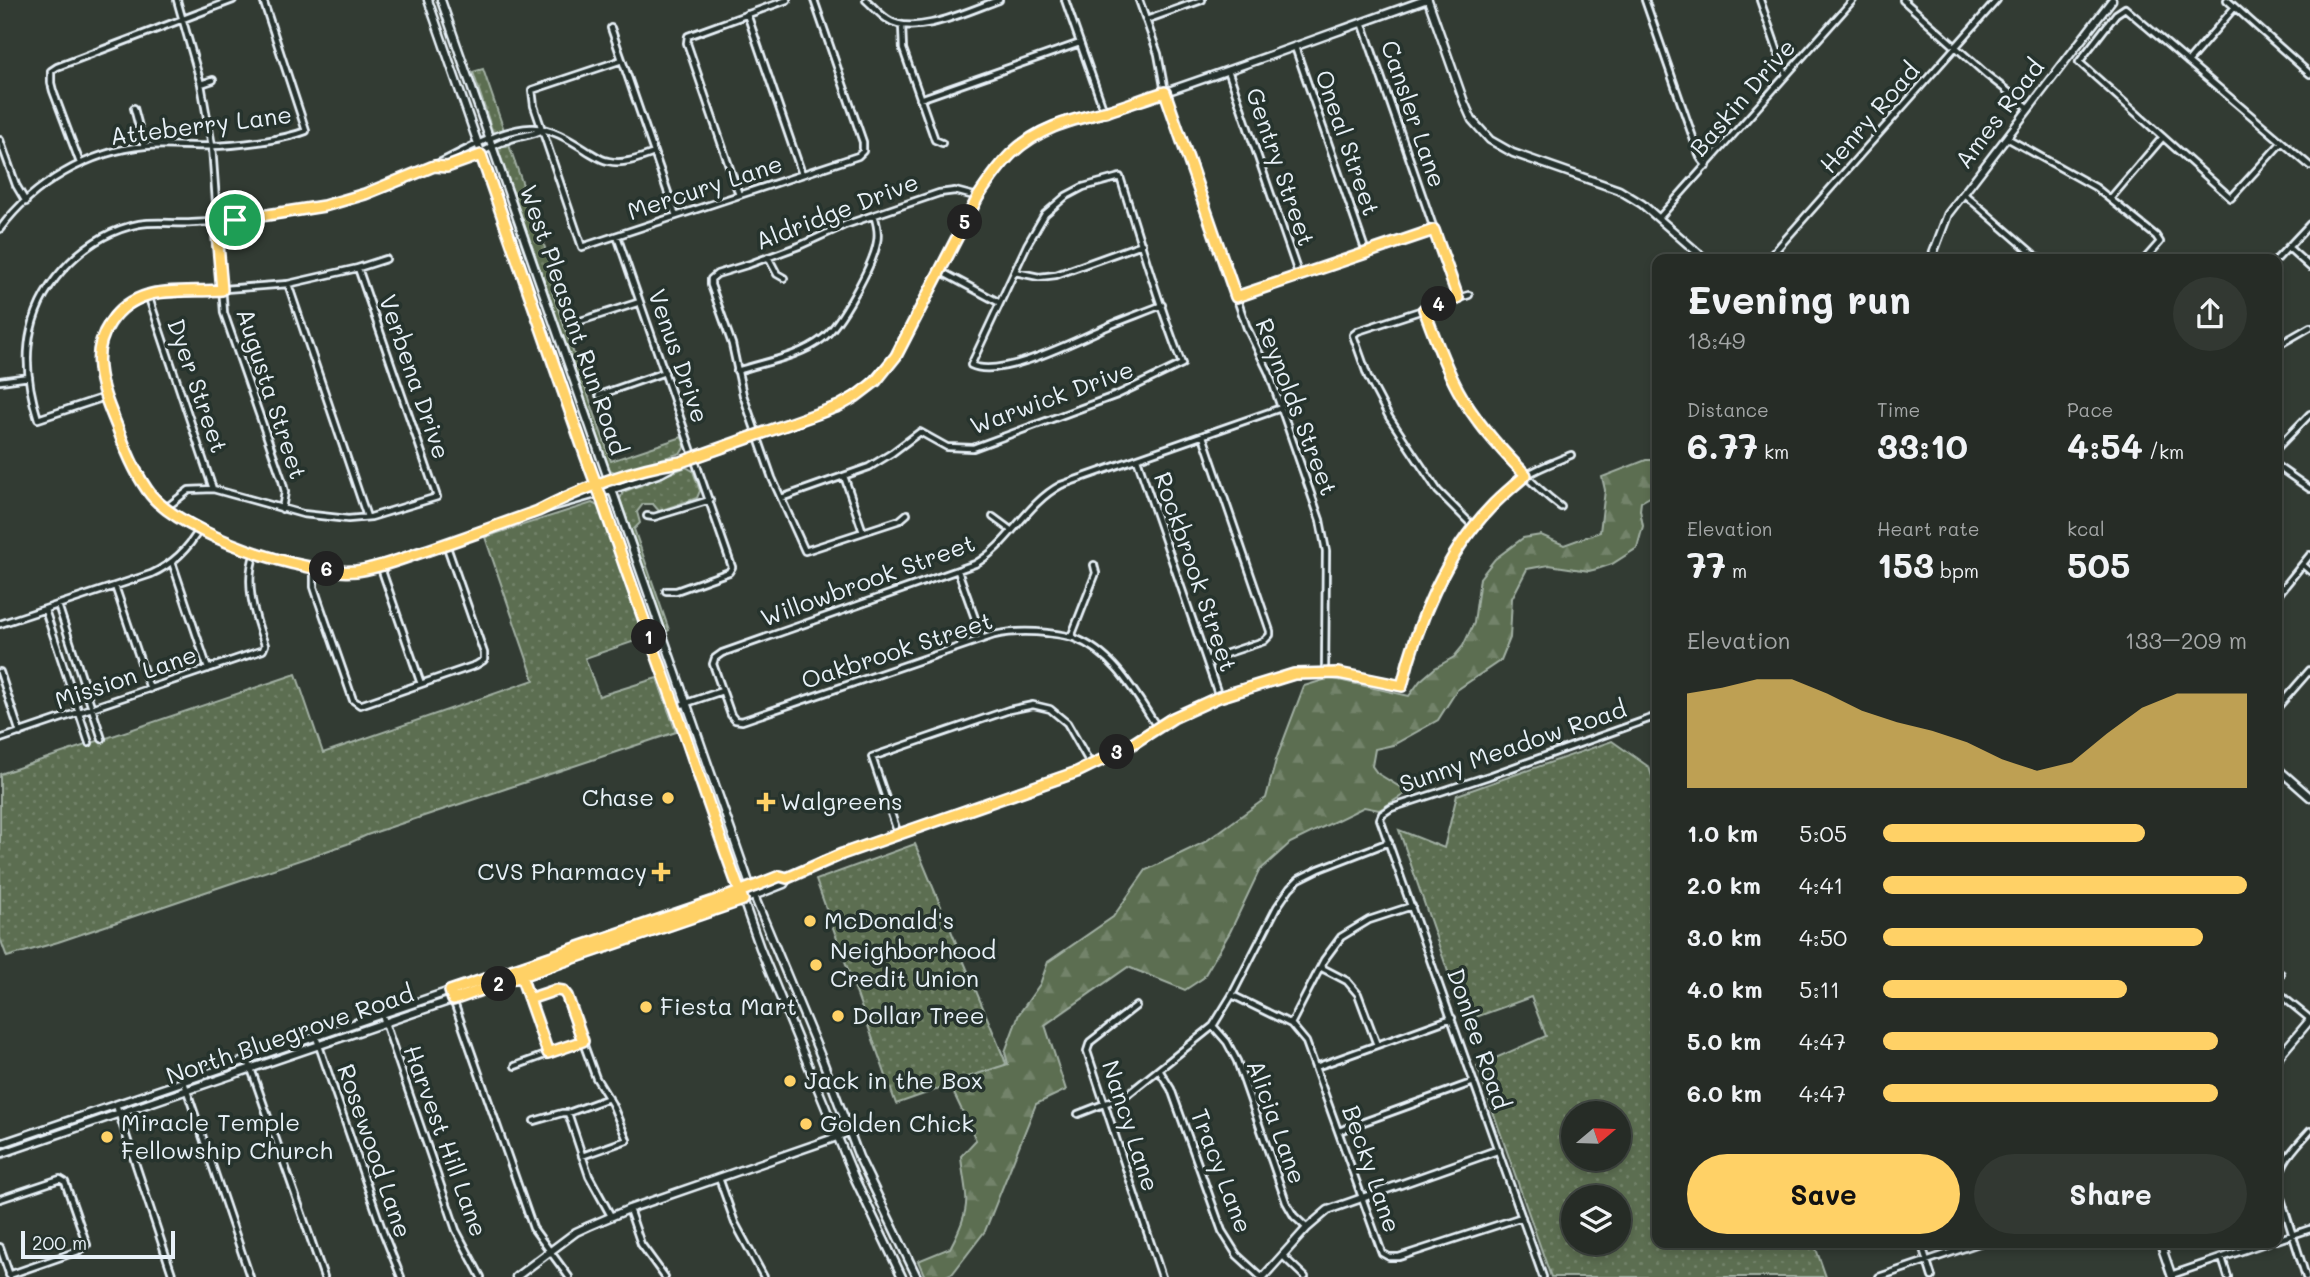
<!DOCTYPE html>
<html lang="en">
<head>
<meta charset="utf-8">
<style>
	:root { --surface:#262c26; --page:#323832; --text:#f1f3f6; --muted:#a4a7a7; --line:#424843; --accent:#ffd166 }
	body { margin:0; font-family:Mali,sans-serif; background:var(--page); color:var(--text); height:100vh; display:flex; flex-direction:column; font-size:26px; white-space:nowrap }
	* { box-sizing:border-box; margin:0 }
	p { font-size:23px; color:var(--muted) }
	.icon { flex:none; width:38px; height:38px; fill:none; stroke:currentColor; stroke-width:2; stroke-linecap:round; stroke-linejoin:round }
	.map { position:relative; flex:1; overflow:hidden }
	.panel { position:absolute; left:1652px; top:254px; width:630px; height:994px; display:flex; flex-direction:column; background:var(--surface); border-radius:14px; box-shadow:0 4px 10px #0003,0 0 0 2px var(--line) }
	.panel>* { flex:none }
	.needle { width:46px; rotate:71deg }
	.controls { position:absolute; left:1561px; top:1101px; display:grid; gap:14px }
	.controls a { display:grid; place-items:center; width:70px; height:70px; border-radius:50%; background:var(--surface); box-shadow:0 4px 10px #0003,0 0 0 2px var(--line); font-size:35px }
	.scale { position:absolute; left:21px; bottom:18px; width:154px; box-sizing:border-box; padding-left:7px; border:4px solid #e8f1f8; border-top:0; font-size:19px; line-height:24px; white-space:nowrap; color:#e8f1f8; -webkit-text-stroke:5px #26332d; paint-order:stroke }
	.pin { position:absolute; display:grid; place-items:center; width:60px; height:60px; color:#fff; margin:-30px; border:4px solid #fff; border-radius:50%; box-shadow:0 2px 7px #0007 }
	.km { position:absolute; width:35px; height:35px; margin:-18px; border-radius:50%; background:#222; color:#fff; font-size:19px; line-height:35px; text-align:center }
	.round { display:grid; place-items:center; flex:none; width:74px; height:74px; border-radius:37px; background:var(--page) }
	.headline { display:flex; align-items:center; justify-content:space-between; height:119px; padding:0 35px }
	h1 { font-size:38px; font-weight:700; line-height:52px }
	.metrics { display:grid; grid-template-columns:repeat(3,1fr); gap:10px; height:119px; padding:7px 35px }
	.metrics div { display:grid; align-content:center }
	.metrics b { font-size:35px; font-weight:700 }
	.metrics small { font-size:19px; font-weight:400 }
	.metrics p { font-size:19px }
	.chart { height:196px; padding:14px 35px }
	.chart p { display:flex; justify-content:space-between }
	.chart svg { width:100%; height:126px; margin-top:7px; fill:var(--accent); opacity:.7 }
	.primary-button { display:flex; gap:14px; margin-top:auto; padding:14px 35px }
	.primary-button a { flex:1; height:80px; border-radius:42px; background:var(--accent); color:#111; font-size:28px; font-weight:700; line-height:80px; text-align:center }
	.primary-button a+a { background:var(--page); color:var(--text) }
	ul { padding:0 35px; list-style:none; font-size:23px }
	li { display:grid; grid-template-columns:112px 84px 1fr; align-items:center; height:52px }
	li i { height:18px; border-radius:9px; background:var(--accent) }
	.map>svg:first-child { display:block }
	.green { fill:url(#green-dots); stroke:#a2b0a4; stroke-width:2; fill-rule:evenodd }
	.forest { fill:url(#forest-firs); stroke:#a2b0a4; stroke-width:2 }
	.lines { fill:none; stroke-linecap:round; stroke-linejoin:round }
	.street-casing { stroke:#e8f1f8; stroke-width:10 }
	.secondary-casing { stroke:#e8f1f8; stroke-width:11 }
	.street { stroke:#26332d; stroke-width:4.5 }
	.secondary { stroke:#26332d; stroke-width:6 }
	.route-casing { stroke:#fff; stroke-width:14 }
	.route { stroke:#ffd166; stroke-width:9 }
	.poi-dot { fill:#ffd166; stroke:#26332d; stroke-width:2.5 }
	.labels { text-anchor:middle; stroke-width:7; stroke-linejoin:round; paint-order:stroke }
	.street-label { font-size:24px; fill:#e8f1f8; stroke:#26332d }
	.poi-label { font-size:24px; fill:#e8f1f8; stroke:#26332d; text-anchor:start }
</style>
</head>
<body>
<div class="map">
<svg width="2310" height="1277" viewBox="0 0 2310 1277">
	<defs>
		<pattern id="green-dots" width="8" height="8" patternUnits="userSpaceOnUse" patternTransform="scale(1.75)"><rect width="8" height="8" fill="#5c6e51"/><path d="M2 2h.1M6 6h.1" fill="none" stroke="#73836b" stroke-width="1.8" stroke-linecap="round"/></pattern>
		<pattern id="forest-firs" width="22" height="20" patternUnits="userSpaceOnUse" patternTransform="scale(1.75)"><rect width="22" height="20" fill="#5c6e51"/><path d="M5 1l3.5 6h-7zM16 11l3.5 6h-7z" fill="#73836b"/></pattern>
	</defs>
	<rect width="100%" height="100%" fill="#323b33"/>
	<filter id="ink" filterUnits="userSpaceOnUse"><feTurbulence type="fractalNoise" baseFrequency=".0143" numOctaves="2"/><feDisplacementMap in="SourceGraphic" scale="14" xChannelSelector="R" yChannelSelector="G"/><feConvolveMatrix kernelMatrix="1 2 1 2 8 2 1 2 1" color-interpolation-filters="sRGB"/></filter>
	<g filter="url(#ink)">
		<path class="green" d="M483 69 504 130 493 133 473 72Z
			M509 145 559 288 552 291 611 461 682 437 685 446 681 453 616 473 610 470 498 149Z
			M686 467 693 471 700 491 697 498 659 511 653 504H643L637 512 640 523 634 529 669 630 666 632 620 499 623 492Z
			M592 503 598 506 644 638 585 658 599 696 657 678 676 732 367 835 347 844 58 942 7 957 0 938V774L296 674 323 753 534 680 485 537Z
			M1612 741 1649 767 1657 792V1242L1814 1243 1826 1277H1551L1477 1066 1546 1036 1531 997 1465 1021 1399 830 1444 848 1457 795ZM1573 1113H1619V1158H1573ZM1573 1197H1619V1242H1573Z
			M915 844 1006 1063 1004 1066 896 1104 816 880Z"/>
		<path class="forest" d="M1646 460H1657V493L1641 502 1640 510 1643 526 1637 548 1612 564 1597 569 1589 571 1549 565 1527 569 1512 598 1510 638 1501 660 1457 690 1438 720 1393 745 1375 749 1372 766 1377 773 1408 792 1379 810 1364 807 1290 843 1259 871 1230 932 1203 978 1185 990 1128 967 1045 1025 1066 1090 1036 1104 985 1231 953 1273 944 1277H925L918 1261 950 1248C958 1233 968 1213 966 1195 965 1182 962 1170 961 1156L976 1140 949 1083 1008 1064 1005 1052 1019 1014 1040 984 1048 962 1113 917 1146 870 1205 842 1266 798 1276 760 1304 686 1330 678 1409 696 1420 681 1435 668 1454 657 1463 646 1474 623 1480 578 1495 559 1523 538 1541 535 1564 545 1600 532 1605 490 1602 477Z"/>
		<g class="lines">
			<defs>
				<path id="street" d="M177 0 201 84 212 146 224 313 282 480 285 492 282 509
					M866 0C873 6 879 14 887 19 914 38 970 10 999 0
					M1065 0 1104 111
					M1139 0 1158 54 1165 92 1247 328 1269 373 1320 520 1326 551 1325 674
					M1645 0 1697 149 1701 159 1707 166
					M1760 0 1786 75
					M1903 0 1987 75 2029 108
					M2227 0 2310 74
					M747 14 802 174
					M1146 20 1202 0
					M1362 22 1458 298
					M902 25 903 49 935 140 942 143
					M611 28 676 216
					M1295 47 1366 252
					M622 60 532 90 534 106 582 247 858 156 863 151V142L814 0
					M2188 62 2235 7
					M1228 70 1299 276
					M201 84 213 80
					M920 99 1080 43
					M134 108 144 146
					M2007 138 2095 187 2156 236 2160 242 2145 259
					M0 140 16 185 26 202
					M2282 142 2231 198 2079 62 2116 14 2125 8 2310 166
					M80 163 53 91 51 83V71L57 67 233 0
					M435 166C464 168 484 147 511 139 522 135 532 136 542 130
					M1964 194 2039 259
					M739 195 687 43 688 36 787 0
					M2110 199 2163 137
					M1659 218 1853 0
					M0 229C33 184 89 151 145 146 167 144 188 147 210 146 235 146 283 140 306 131L263 0
					M617 236 732 567 729 572 676 591H666
					M2289 248 2310 267
					M768 257 777 274 784 278
					M386 259 358 268 288 284 148 295 122 309 114 315 108 325 98 356 102 386 129 457 151 495 172 513 222 540 253 552 317 569 355 571 387 563 446 544 538 511 561 499 596 486
					M1768 259 1997 0
					M2277 259 2310 224
					M940 271 1000 303
					M1015 272 1039 277 1056 275 1142 244
					M288 284 367 517
					M148 295 213 489
					M1469 295 1358 331 1353 335 1368 377 1389 417 1438 491 1474 527
					M1237 297 1434 230
					M1424 309C1434 337 1444 368 1460 394 1485 433 1524 479 1561 507
					M571 324 640 302
					M2277 346 2310 327
					M737 371C764 362 799 357 822 339 840 326 874 263 877 242 879 233 877 224 874 215
					M0 381 29 377
					M599 395 665 372
					M105 397 38 419C29 391 24 360 31 330 42 280 88 234 139 224 156 221 174 224 192 223 242 221 295 215 343 201 373 192 404 180 433 166 461 153 499 129 531 128 551 127 573 142 589 152 595 155 601 160 608 161 624 165 640 158 654 153
					M1203 436 1270 631V635L1264 641 1207 660
					M2277 448 2310 414
					M1137 459 1219 697
					M2277 466 2310 489
					M844 476 863 532
					M781 498 869 467 892 453 920 432 947 447 973 448 1117 395 1182 364C1158 303 1140 240 1120 177L1083 187 1066 196 1045 214 1027 245 971 365C1001 380 1081 338 1111 325 1128 318 1145 312 1162 305
					M166 508 189 490 213 489 303 514 348 519 371 517 437 497 358 268
					M542 510 599 494
					M907 514 900 520 805 551 772 478 743 395 732 344 711 285V279L717 274 750 264 799 246 845 225 939 193 955 191 978 197
					M647 516 654 517 710 500
					M993 517 1012 531
					M172 562 208 669
					M380 565 421 684
					M2303 565 2310 571
					M314 568V587L319 602 353 700 360 705 476 665 484 660V653L446 544
					M958 571 982 638
					M115 586 150 689
					M2277 596 2310 555
					M58 605 102 739
					M45 610 89 743
					M0 624 151 574C173 564 188 550 200 528
					M1071 637 1096 573 1094 565
					M0 672 20 733
					M1402 686C1419 615 1451 542 1506 493 1513 487 1519 479 1527 475 1540 467 1557 461 1571 455
					M675 707 722 691
					M2277 708 2310 670
					M1157 727C1135 693 1114 653 1074 638 1066 635 1056 634 1047 633 1029 631 1012 631 994 635L742 721 735 720 731 715 713 664 715 658 722 653 975 564C1010 544 1025 504 1061 485L1281 408
					M0 739 263 650 265 645C254 616 244 582 255 553
					M898 834 872 757 1009 710 1033 705 1050 709 1067 723 1091 765
					M2277 898V904
					M1322 968 1347 981 1358 994 1377 1045
					M521 976 548 1053
					M2277 979 2281 974
					M450 991 533 1228 569 1277
					M2277 992 2310 1019
					M1232 995 1291 1024 1306 1042 1382 1253 1389 1257H1399L1522 1217
					M529 999 556 990 565 993 596 1078 612 1104 627 1140 582 1156
					M1136 1006 1090 1042 1087 1051 1162 1277
					M382 1014 456 1230 481 1277
					M1291 1024 1324 960 1341 937 1369 920 1412 906
					M1213 1026 1227 1042 1237 1061 1286 1202 1294 1216 1307 1228
					M316 1037 383 1232 401 1277
					M248 1060 324 1277
					M515 1066 583 1041
					M1316 1067 1452 1018
					M1159 1070 1171 1089 1222 1231 1237 1255 1261 1277
					M184 1082 250 1277
					M116 1105 173 1277
					M568 1113 589 1176 611 1216
					M1078 1114 1127 1095 1213 1026 1232 995 1277 907 1290 888 1299 879 1319 869 1389 842
					M534 1121 562 1113H568L609 1098
					M1339 1131 1474 1082
					M719 1178 735 1223 764 1277
					M0 1199 60 1179 65 1182 87 1245 78 1251 9 1275
					M629 1209 641 1244 665 1277
					M2277 1240 2310 1229
					M1921 1242 1932 1277
					M0 1247 10 1276
					M1283 1256 1305 1277
					M2222 1258 2228 1277
					M2171 1275 2268 1242
					M1543 1277 1380 819 1382 814 1391 808 1489 776 1657 716
					M1879 1277 1982 1242
					M2306 1277 2279 1192C2275 1166 2294 1149 2310 1131"/>
				<path id="secondary" d="M428 0 634 592 760 948 855 1179 902 1277
					M441 0 752 891 822 1059 859 1157 917 1277
					M1428 0 1464 102 1472 120 1490 140 1513 153 1619 190 1642 204 1705 259
					M1931 259 1948 214 2112 0
					M596 486 659 465 675 463
					M599 494 661 473 681 462 822 413 839 406 868 387 896 356 978 197C995 171 1013 148 1040 132 1068 117 1098 115 1127 105 1227 72 1326 35 1425 0
					M2277 768 2310 797
					M2277 1059 2310 1020
					M0 1144 729 896 780 876 787 878
					M0 1154 733 904 784 884 787 878 842 854 1077 772 1126 748 1173 717 1219 697 1294 674 1337 673 1402 686
					M2160 1242 2172 1277
					M516 1277 576 1232 589 1226 629 1209 837 1137 849 1131
					M1263 1277 1307 1228 1328 1210 1498 1150"/>
			</defs>
			<use href="#street" class="street-casing"/>
			<use href="#secondary" class="secondary-casing"/>
			<use href="#street" class="street"/>
			<use href="#secondary" class="secondary"/>
		</g>
	</g>
	<g class="lines" filter="url(#ink)">
		<defs>
			<path id="route" d="M235 220 324 206 365 194 434 166 447 167 481 155 586 457 596 484 600 494C627 574 656 653 684 732 703 788 722 844 743 900L521 976 529 999 556 990 563 991 567 996 583 1041 548 1053 521 976 453 1000 450 991 729 896C737 893 746 889 755 886L780 876 787 878 842 854 1077 772 1126 748 1173 718 1219 697 1294 674 1338 673 1402 686C1417 623 1445 555 1490 508 1501 496 1514 486 1526 475 1503 452 1473 418 1458 390 1444 364 1434 336 1424 309L1458 298 1434 230 1236 297 1165 92C1146 98 1127 105 1108 111 1072 120 1039 127 1011 154 998 167 988 182 978 197L896 356 876 381 855 397 839 406 681 462C634 468 580 489 538 511 499 525 461 539 422 552 401 559 379 568 356 571 306 576 183 534 151 495 136 476 126 451 118 429 110 409 101 389 99 368 95 336 116 304 148 295 167 289 201 292 222 290L216 222 235 220"/>
		</defs>
		<use href="#route" class="route-casing"/>
		<use href="#route" class="route"/>
	</g>
	<g class="poi-dot">
		<circle cx="668" cy="798" r="7"/>
		<path d="M762.5 791.5h7v7h7v7h-7v7h-7v-7h-7v-7h7z"/>
		<path d="M657.5 861.5h7v7h7v7h-7v7h-7v-7h-7v-7h7z"/>
		<circle cx="810" cy="921" r="7"/>
		<circle cx="816" cy="965" r="7"/>
		<circle cx="646" cy="1007" r="7"/>
		<circle cx="838" cy="1016" r="7"/>
		<circle cx="790" cy="1081" r="7"/>
		<circle cx="806" cy="1124" r="7"/>
		<circle cx="107" cy="1137" r="7"/>
	</g>
	<g class="labels">
		<g class="street-label">
			<text transform="translate(1743 98) rotate(-49)" y="8">Baskin Drive</text>
			<text transform="translate(1413 114) rotate(71)" y="8">Cansler Lane</text>
			<text transform="translate(2000 114) rotate(-53)" y="8">Ames Road</text>
			<text transform="translate(1870 118) rotate(-49)" y="8">Henry Road</text>
			<text transform="translate(201 126) rotate(-7)" y="8">Atteberry Lane</text>
			<text transform="translate(1347 143) rotate(71)" y="8">Oneal Street</text>
			<text transform="translate(1280 167) rotate(71)" y="8">Gentry Street</text>
			<text transform="translate(705 188) rotate(-18)" y="8">Mercury Lane</text>
			<text transform="translate(837 212) rotate(-21)" y="8">Aldridge Drive</text>
			<text transform="translate(573 320) rotate(71)" y="8">West Pleasant Run Road</text>
			<text transform="translate(678 356) rotate(71)" y="8">Venus Drive</text>
			<text transform="translate(414 377) rotate(71)" y="8">Verbena Drive</text>
			<text transform="translate(197 386) rotate(71)" y="8">Dyer Street</text>
			<text transform="translate(271 394) rotate(72)" y="8">Augusta Street</text>
			<text transform="translate(1052 398) rotate(-20)" y="8">Warwick Drive</text>
			<text transform="translate(1296 407) rotate(69)" y="8">Reynolds Street</text>
			<text transform="translate(1195 572) rotate(71)" y="8">Rockbrook Street</text>
			<text transform="translate(868 581) rotate(-20)" y="8">Willowbrook Street</text>
			<text transform="translate(897 651) rotate(-18)" y="8">Oakbrook Street</text>
			<text transform="translate(126 678) rotate(-19)" y="8">Mission Lane</text>
			<text transform="translate(1513 747) rotate(-19)" y="8">Sunny Meadow Road</text>
			<text transform="translate(290 1035) rotate(-19)" y="8">North Bluegrove Road</text>
			<text transform="translate(1478 1039) rotate(71)" y="8">Donlee Road</text>
			<text transform="translate(1276 1122) rotate(70)" y="8">Alicia Lane</text>
			<text transform="translate(1130 1126) rotate(72)" y="8">Nancy Lane</text>
			<text transform="translate(445 1141) rotate(70)" y="8">Harvest Hill Lane</text>
			<text transform="translate(374 1151) rotate(71)" y="8">Rosewood Lane</text>
			<text transform="translate(1371 1169) rotate(71)" y="8">Becky Lane</text>
			<text transform="translate(1221 1171) rotate(69)" y="8">Tracy Lane</text>
		</g>
		<g class="poi-label">
			<text x="654" y="806" text-anchor="end">Chase</text>
			<text x="780" y="810">Walgreens</text>
			<text x="647" y="880" text-anchor="end">CVS Pharmacy</text>
			<text x="824" y="929">McDonald's</text>
			<text x="830" y="959">Neighborhood<tspan x="830" dy="28">Credit Union</tspan></text>
			<text x="660" y="1015">Fiesta Mart</text>
			<text x="852" y="1024">Dollar Tree</text>
			<text x="804" y="1089">Jack in the Box</text>
			<text x="121" y="1131">Miracle Temple<tspan x="121" dy="28">Fellowship Church</tspan></text>
			<text x="820" y="1132">Golden Chick</text>
		</g>
	</g>
</svg>
<div class="controls">
<a><svg class="needle" viewBox="-14 -14 28 28"><path d="M0-13l5 13h-10z" fill="#e53935"/><path d="M0 13l5-13h-10z" fill="#a4a7a7"/></svg></a>
<a><svg class="icon" aria-label="layers" viewBox="0 0 24 24"><path d="M12 4l9 5-9 5-9-5zM3 14l9 5 9-5"/></svg></a>
</div>
<div class="scale">200 m</div>
<div class="pin" style="left:235px;top:220px;background:#1e9e55"><svg class="icon" aria-label="arrive" viewBox="0 0 24 24"><path d="M6 21V4h12l-3 4 3 4H6"/></svg></div>
<b class="km" style="left:649px;top:637px">1</b>
<b class="km" style="left:499px;top:984px">2</b>
<b class="km" style="left:1117px;top:752px">3</b>
<b class="km" style="left:1439px;top:304px">4</b>
<b class="km" style="left:965px;top:222px">5</b>
<b class="km" style="left:327px;top:569px">6</b>
<section class="panel">
<div class="headline"><div><h1>Evening run</h1><p>18:49</p></div><a class="round"><svg class="icon" aria-label="share" viewBox="0 0 24 24"><path d="M12 15V3M7 8l5-5 5 5M5 13v7h14v-7"/></svg></a></div>
<div class="metrics">
<div><p>Distance</p><b>6.77<small> km</small></b></div>
<div><p>Time</p><b>33:10</b></div>
<div><p>Pace</p><b>4:54<small> /km</small></b></div>
</div>
<div class="metrics">
<div><p>Elevation</p><b>77<small> m</small></b></div>
<div><p>Heart rate</p><b>153<small> bpm</small></b></div>
<div><p>kcal</p><b>505</b></div>
</div>
<div class="chart"><p><span>Elevation</span>133–209 m</p>
<svg viewBox="0 0 160 44" preserveAspectRatio="none"><path d="M0 44V11L10 9L20 6L30 6L40 11L50 17L60 21L70 24L80 28L90 34L100 38L110 35L120 25L130 16L140 11L150 11L160 11V44z"/></svg>
</div>
<ul>
<li><b>1.0 km</b>5:05<i style="width:72%"></i></li>
<li><b>2.0 km</b>4:41<i style="width:100%"></i></li>
<li><b>3.0 km</b>4:50<i style="width:88%"></i></li>
<li><b>4.0 km</b>5:11<i style="width:67%"></i></li>
<li><b>5.0 km</b>4:47<i style="width:92%"></i></li>
<li><b>6.0 km</b>4:47<i style="width:92%"></i></li>
</ul>
<div class="primary-button"><a>Save</a><a>Share</a></div>
</section>
</div>
</body>
</html>
